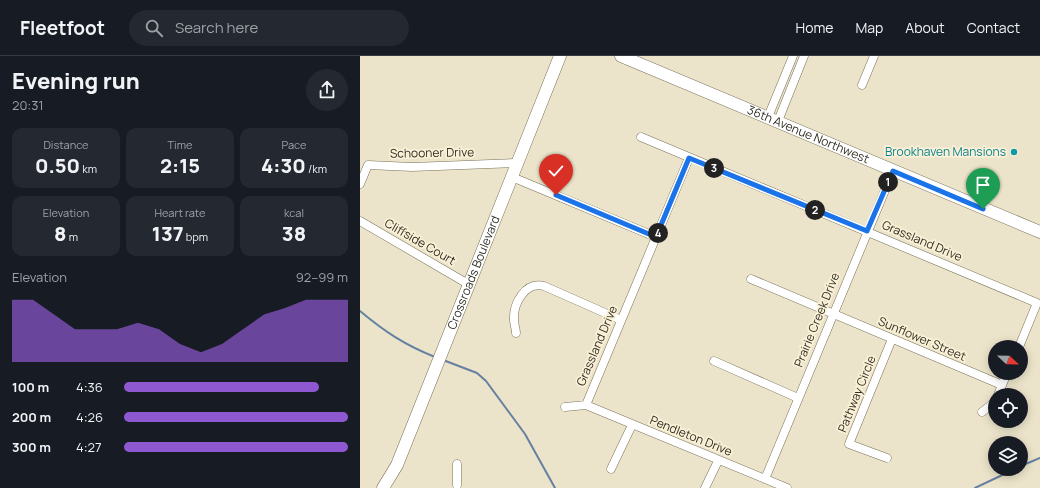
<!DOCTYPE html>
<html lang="en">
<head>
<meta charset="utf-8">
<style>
	:root { --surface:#171b24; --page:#242831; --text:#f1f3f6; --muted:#9ea1a6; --line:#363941; --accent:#8e58d0 }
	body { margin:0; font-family:Manrope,sans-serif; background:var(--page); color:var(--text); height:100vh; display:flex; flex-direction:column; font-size:15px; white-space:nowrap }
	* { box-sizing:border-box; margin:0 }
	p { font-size:13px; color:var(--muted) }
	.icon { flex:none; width:22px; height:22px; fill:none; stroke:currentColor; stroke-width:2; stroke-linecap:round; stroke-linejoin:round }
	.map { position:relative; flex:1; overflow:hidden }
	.panel { display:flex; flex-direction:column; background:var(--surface); width:360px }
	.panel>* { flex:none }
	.needle { width:26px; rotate:112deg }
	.buttons { position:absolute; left:628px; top:284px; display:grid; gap:8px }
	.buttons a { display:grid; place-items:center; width:40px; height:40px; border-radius:50%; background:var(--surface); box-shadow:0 2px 10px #0003; font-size:20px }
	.pin { position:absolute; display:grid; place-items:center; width:34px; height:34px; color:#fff; margin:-41px -17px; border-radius:50% 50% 50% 0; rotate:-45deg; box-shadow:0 0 4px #0007 }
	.pin .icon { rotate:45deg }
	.km { position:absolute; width:20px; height:20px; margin:-10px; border-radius:50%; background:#222; color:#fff; font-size:11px; line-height:20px; text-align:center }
	.round { display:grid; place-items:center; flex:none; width:42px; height:42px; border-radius:21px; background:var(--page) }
	.head { display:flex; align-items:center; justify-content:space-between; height:68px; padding:0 12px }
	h1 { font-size:22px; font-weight:800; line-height:30px }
	.stats { display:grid; grid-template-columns:repeat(3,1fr); gap:6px; height:68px; padding:4px 12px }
	.stats div { display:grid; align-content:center; border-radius:10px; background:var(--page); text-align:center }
	.stats b { font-size:20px; font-weight:800 }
	.stats small { font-size:11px; font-weight:400 }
	.stats p { font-size:11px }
	.chart { height:112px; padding:8px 12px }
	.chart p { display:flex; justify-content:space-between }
	.chart svg { width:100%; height:72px; margin-top:4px; fill:var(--accent); opacity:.7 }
	ul { padding:0 12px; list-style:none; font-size:13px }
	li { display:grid; grid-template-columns:64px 48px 1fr; align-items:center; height:30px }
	li i { height:10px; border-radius:5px; background:var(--accent) }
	header { display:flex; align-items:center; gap:24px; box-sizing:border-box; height:56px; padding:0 20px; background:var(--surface); border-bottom:1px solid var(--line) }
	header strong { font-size:19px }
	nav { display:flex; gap:22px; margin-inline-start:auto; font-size:14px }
	.search { width:280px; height:36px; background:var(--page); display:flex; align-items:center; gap:10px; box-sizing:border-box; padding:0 14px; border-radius:22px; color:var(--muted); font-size:15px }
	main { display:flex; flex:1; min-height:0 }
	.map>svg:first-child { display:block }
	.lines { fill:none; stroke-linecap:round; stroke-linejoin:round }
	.stream { stroke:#6481a1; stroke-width:2 }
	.street-casing { stroke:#787159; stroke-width:9 }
	.secondary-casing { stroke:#787159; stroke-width:13 }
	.street { stroke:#fff; stroke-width:8 }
	.secondary { stroke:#fff; stroke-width:12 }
	.route-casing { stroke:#fff; stroke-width:8 }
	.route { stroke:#1a73e8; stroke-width:5 }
	.culture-dot { fill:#0f9aa8; stroke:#faf1d7; stroke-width:1.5 }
	.labels { text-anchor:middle; stroke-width:3.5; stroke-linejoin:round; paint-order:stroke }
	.street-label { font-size:12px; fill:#312e24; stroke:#faf1d7 }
	.culture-label { font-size:12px; fill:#0d838f; stroke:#faf1d7; text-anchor:end }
</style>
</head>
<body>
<header>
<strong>Fleetfoot</strong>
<div class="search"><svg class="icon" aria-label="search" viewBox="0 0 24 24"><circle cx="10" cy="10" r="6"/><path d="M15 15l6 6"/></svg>Search here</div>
<nav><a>Home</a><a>Map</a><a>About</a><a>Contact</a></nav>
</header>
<main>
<section class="panel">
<div class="head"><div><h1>Evening run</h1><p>20:31</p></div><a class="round"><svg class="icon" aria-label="share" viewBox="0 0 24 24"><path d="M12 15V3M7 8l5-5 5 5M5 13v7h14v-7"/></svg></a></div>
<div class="stats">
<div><p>Distance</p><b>0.50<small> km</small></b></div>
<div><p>Time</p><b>2:15</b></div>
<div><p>Pace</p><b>4:30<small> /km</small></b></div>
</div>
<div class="stats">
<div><p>Elevation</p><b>8<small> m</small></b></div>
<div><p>Heart rate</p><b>137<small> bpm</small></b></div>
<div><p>kcal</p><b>38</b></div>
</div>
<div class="chart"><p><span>Elevation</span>92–99 m</p>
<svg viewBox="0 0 160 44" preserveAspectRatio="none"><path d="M0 44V6L10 6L20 15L30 24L40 24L50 24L60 20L70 24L80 33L90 38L100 33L110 24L120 15L130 11L140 6L150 6L160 6V44z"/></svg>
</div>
<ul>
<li><b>100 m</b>4:36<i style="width:87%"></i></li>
<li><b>200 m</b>4:26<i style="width:100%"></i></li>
<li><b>300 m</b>4:27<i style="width:100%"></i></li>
</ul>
</section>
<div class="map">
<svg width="680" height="432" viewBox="0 0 680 432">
	<rect width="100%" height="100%" fill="#ece4ca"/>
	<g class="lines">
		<path class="stream" d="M0 255C25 276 45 289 75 301
			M83 304 117 317 126 325 165 378 195 432
			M661 410 680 402
			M615 432 655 413"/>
		<defs>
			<path id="street" d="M502 29 514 0
				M408 61 433 0
				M418 65 444 0
				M281 81 677 247 659 291
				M152 121 296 181
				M0 128 8 109 52 111 157 107
				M0 165 108 228
				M391 223 642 329
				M156 277C156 273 154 268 154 264 153 248 165 225 184 230L261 264
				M354 305 438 342
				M638 339 647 317
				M226 349 329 102
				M205 351 226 349 427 432
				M622 356 635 346
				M527 402 489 388 532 283
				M97 408V429
				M251 413 272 369
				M405 423 533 115
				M345 432 358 405"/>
			<g id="secondary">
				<path id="s1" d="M261 0 680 176"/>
				<path id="s2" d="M23 432 37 409 200 0"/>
			</g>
		</defs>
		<use href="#street" class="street-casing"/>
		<use href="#secondary" class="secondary-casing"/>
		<use href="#street" class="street"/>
		<use href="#secondary" class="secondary"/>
	</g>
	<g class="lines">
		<defs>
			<path id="route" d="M196 139 296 181 329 102 507 175 533 115 623 153"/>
		</defs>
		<use href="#route" class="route-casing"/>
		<use href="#route" class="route"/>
	</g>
	<circle class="culture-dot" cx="654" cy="96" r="4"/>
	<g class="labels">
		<g class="street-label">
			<text dy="4" stroke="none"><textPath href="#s1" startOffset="203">36th Avenue Northwest</textPath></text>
			<text transform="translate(72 97) rotate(-1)" y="4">Schooner Drive</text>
			<text transform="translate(562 185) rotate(23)" y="4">Grassland Drive</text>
			<text transform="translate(60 186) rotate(30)" y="4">Cliffside Court</text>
			<text dy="4" stroke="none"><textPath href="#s2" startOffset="234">Crossroads Boulevard</textPath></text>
			<text transform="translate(457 264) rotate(-68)" y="4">Prairie Creek Drive</text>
			<text transform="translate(562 283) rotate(23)" y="4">Sunflower Street</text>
			<text transform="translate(237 290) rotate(-67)" y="4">Grassland Drive</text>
			<text transform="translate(497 338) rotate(-68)" y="4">Pathway Circle</text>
			<text transform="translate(331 380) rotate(22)" y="4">Pendleton Drive</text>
		</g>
		<g class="culture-label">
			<text x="646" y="100">Brookhaven Mansions</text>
		</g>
	</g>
</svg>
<div class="buttons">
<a><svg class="needle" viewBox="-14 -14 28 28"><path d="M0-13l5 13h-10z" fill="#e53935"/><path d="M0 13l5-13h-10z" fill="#9ea1a6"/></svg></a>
<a><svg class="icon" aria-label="locate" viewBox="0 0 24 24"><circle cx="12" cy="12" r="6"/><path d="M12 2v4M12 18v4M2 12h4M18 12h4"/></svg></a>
<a><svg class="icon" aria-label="layers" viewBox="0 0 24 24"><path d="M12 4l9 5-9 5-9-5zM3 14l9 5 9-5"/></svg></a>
</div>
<div class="pin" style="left:623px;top:153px;background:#1e9e55"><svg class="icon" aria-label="arrive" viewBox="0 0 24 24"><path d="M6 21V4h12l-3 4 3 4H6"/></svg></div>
<div class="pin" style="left:196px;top:139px;background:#d93025"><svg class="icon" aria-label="check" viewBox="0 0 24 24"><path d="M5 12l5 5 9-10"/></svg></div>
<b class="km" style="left:528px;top:126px">1</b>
<b class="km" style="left:455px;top:154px">2</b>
<b class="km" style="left:354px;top:112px">3</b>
<b class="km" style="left:298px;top:177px">4</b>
</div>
</main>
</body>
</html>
